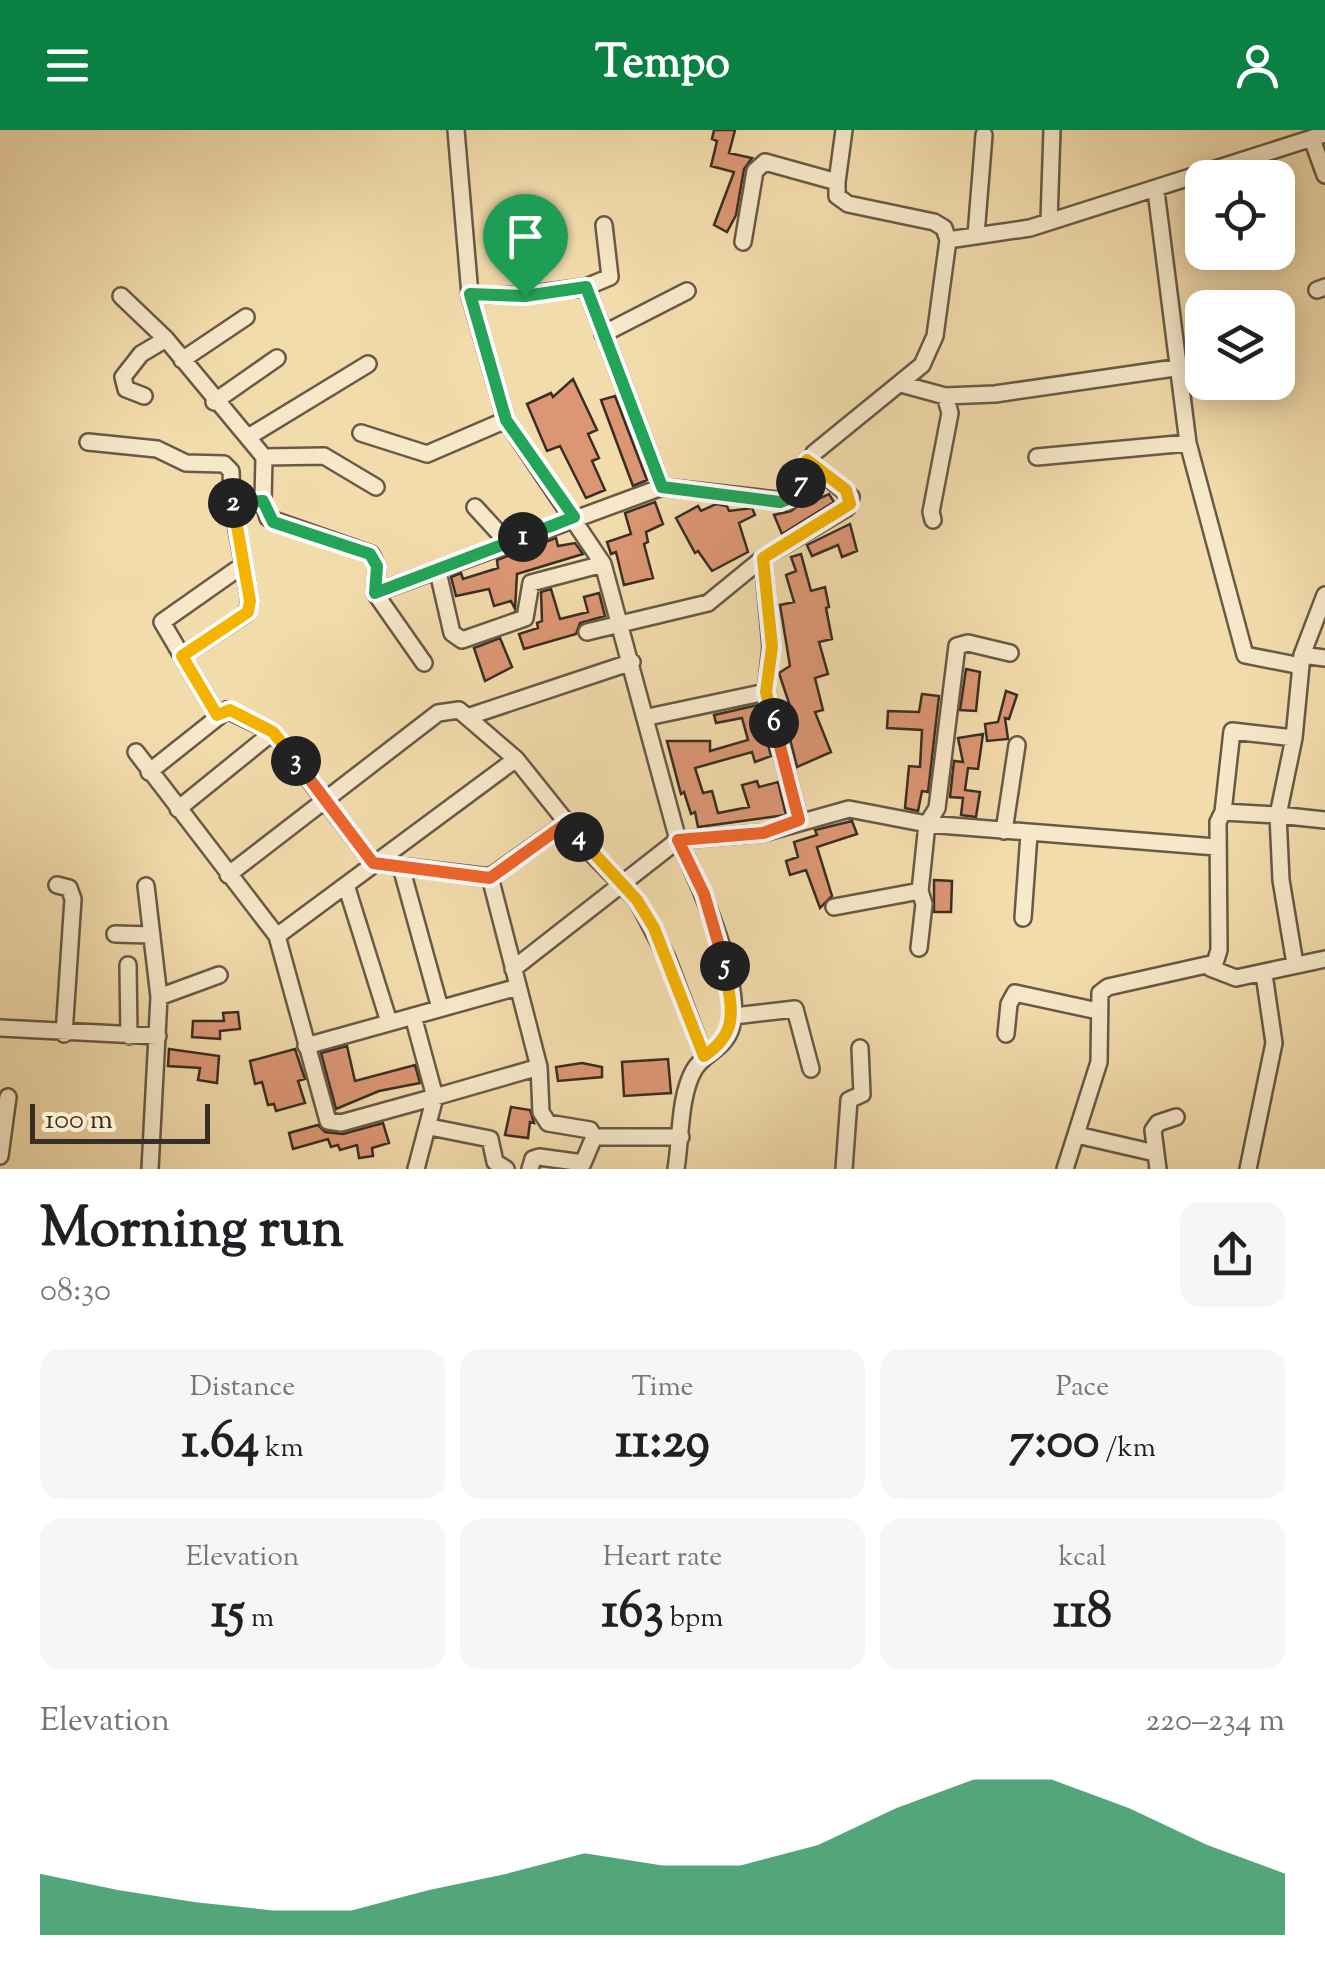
<!DOCTYPE html>
<html lang="en">
<head>
<meta charset="utf-8">
<style>
	:root { --surface:#fff; --page:#f6f6f6; --text:#202124; --muted:#757577; --accent:#0b8043 }
	body { margin:0; font-family:"Sorts Mill Goudy",serif; background:var(--page); color:var(--text); height:100vh; display:flex; flex-direction:column; font-size:38px; white-space:nowrap }
	* { box-sizing:border-box; margin:0 }
	p { font-size:32px; color:var(--muted) }
	.icon { flex:none; width:55px; height:55px; fill:none; stroke:currentColor; stroke-width:2; stroke-linecap:round; stroke-linejoin:round }
	.map { position:relative; height:1039px; overflow:hidden }
	.panel { display:flex; flex-direction:column; background:var(--surface); flex:1 }
	.panel>* { flex:none }
	.tools { position:absolute; left:1185px; top:30px; display:grid; gap:20px }
	.tools a { display:grid; place-items:center; width:110px; height:110px; border-radius:20px; background:var(--surface); box-shadow:0 5px 25px #0003; font-size:50px }
	.scale { position:absolute; left:30px; bottom:25px; width:180px; box-sizing:border-box; padding-left:10px; border:5px solid #382e24; border-top:0; font-size:28px; line-height:35px; white-space:nowrap; color:#382e24; -webkit-text-stroke:8px #f7e8c9; paint-order:stroke }
	.pin { position:absolute; display:grid; place-items:center; width:85px; height:85px; color:#fff; margin:-102px -42px; border-radius:50% 50% 50% 0; rotate:-45deg; box-shadow:0 0 10px #0007 }
	.pin .icon { rotate:45deg }
	.km { position:absolute; width:50px; height:50px; margin:-25px; border-radius:50%; background:#222; color:#fff; font-size:28px; line-height:50px; text-align:center }
	.round { display:grid; place-items:center; flex:none; width:105px; height:105px; border-radius:20px; background:var(--page) }
	.overview { display:flex; align-items:center; justify-content:space-between; height:170px; padding:0 40px }
	h1 { font-size:55px; font-weight:700; line-height:75px }
	.figures { display:grid; grid-template-columns:repeat(3,1fr); gap:15px; height:170px; padding:10px 40px }
	.figures div { display:grid; align-content:center; border-radius:20px; background:var(--page); text-align:center }
	.figures b { font-size:50px; font-weight:700 }
	.figures small { font-size:28px; font-weight:400 }
	.figures p { font-size:28px }
	.chart { height:280px; padding:20px 40px }
	.chart p { display:flex; justify-content:space-between }
	.chart svg { width:100%; height:180px; margin-top:10px; fill:var(--accent); opacity:.7 }
	header { display:flex; justify-content:space-between; align-items:center; height:130px; padding:0 40px; background:var(--accent); color:#fff; font-size:45px; font-weight:700 }
	.map>svg:first-child { display:block }
	.building { fill:#dc9674; stroke:#382e24; stroke-width:2.5 }
	.lines { fill:none; stroke-linecap:round; stroke-linejoin:round }
	.minor-casing { stroke:#675a46; stroke-width:20 }
	.minor { stroke:#f7e8c9; stroke-width:15 }
	.split-1-casing { stroke:#fff; stroke-width:20 }
	.split-2-casing { stroke:#fff; stroke-width:20 }
	.split-3-casing { stroke:#fff; stroke-width:20 }
	.split-4-casing { stroke:#fff; stroke-width:20 }
	.split-5-casing { stroke:#fff; stroke-width:20 }
	.split-6-casing { stroke:#fff; stroke-width:20 }
	.split-7-casing { stroke:#fff; stroke-width:20 }
	.split-8-casing { stroke:#fff; stroke-width:20 }
	.split-1 { stroke:#22a559; stroke-width:12 }
	.split-2 { stroke:#22a559; stroke-width:12 }
	.split-3 { stroke:#f5b400; stroke-width:12 }
	.split-4 { stroke:#f0652b; stroke-width:12 }
	.split-5 { stroke:#f5b400; stroke-width:12 }
	.split-6 { stroke:#f0652b; stroke-width:12 }
	.split-7 { stroke:#f5b400; stroke-width:12 }
	.split-8 { stroke:#22a559; stroke-width:12 }
</style>
</head>
<body>
<header><svg class="icon" aria-label="menu" viewBox="0 0 24 24"><path d="M4 6h16M4 12h16M4 18h16"/></svg>Tempo<svg class="icon" aria-label="person" viewBox="0 0 24 24"><circle cx="12" cy="8" r="4"/><path d="M4 21q1-7 8-7t8 7"/></svg></header>
<div class="map">
<svg width="1325" height="1039" viewBox="0 0 1325 1039">
	<rect width="100%" height="100%" fill="#f3dcac"/>
	<filter id="stains"><feTurbulence type="fractalNoise" baseFrequency=".002" numOctaves="4"/><feColorMatrix values="0 0 0 0 .2 0 0 0 0 .09 0 0 0 0 .02 0 0 0 .5 -.17"/></filter>
	<radialGradient id="worn" r=".72"><stop offset=".6" stop-color="#630" stop-opacity="0"/><stop offset="1" stop-color="#630" stop-opacity=".3"/></radialGradient>
	<path class="building" d="M714 0H735L729 23 752 28 744 39 736 85 727 102 714 95 734 42 711 36 717 11 712 9Z
		M573 249 597 300 588 304 599 328 592 331 605 360 586 368 560 316 547 321 527 274 551 263 553 267Z
		M615 266 647 350 633 356 601 270Z
		M815 363 818 369 829 364 834 372 782 404 774 385 791 381Z
		M655 372 663 394 646 402 648 412 644 414 653 448 624 455 616 422 611 424 607 412 631 404 625 383Z
		M716 374 727 376 729 381 752 378 755 385 739 393 748 422 712 441 698 421 695 423 676 388 698 376 701 381Z
		M850 394 857 421 842 427 838 415 812 426 807 415Z
		M556 408 558 416 575 413 583 424 517 444 515 479 511 471 494 476 489 459 456 466 451 447 461 443 463 449 498 438 497 430Z
		M801 424 811 461 825 457 829 477 826 478 832 509 819 512 828 544 815 548 823 580 815 582 831 622 797 637 787 597 793 595 791 579 779 543 790 536 780 475 794 472 786 445 796 441 791 427Z
		M551 459 560 489 588 482 584 467 599 463 605 486 580 493 576 504 524 519 519 504 538 498 537 493 542 491 541 462Z
		M500 508 512 537 485 551 474 518Z
		M966 539 980 542 976 581 960 580Z
		M1006 561 1017 565 1009 589 1005 588 1008 609 987 611 985 594 998 592Z
		M922 564 939 566 928 662 922 661 918 681 905 678 909 636 920 637 922 600 887 598 888 581 919 582Z
		M758 575 771 626 755 632 752 622 695 638 703 663 712 661 718 683 749 677 742 655 757 651 759 657 778 652 786 685 698 697 695 682 691 684 684 662 681 664 667 611H710V621L748 610 742 588 716 593 714 585Z
		M983 604 978 639 968 638 965 660 980 662 976 687 961 685 963 668 950 667 954 631 963 632 958 608Z
		M852 691 857 704 817 717 832 766 820 778 806 740 790 745 786 731 798 727 794 712 817 705 815 700Z
		M934 750 952 751 951 782H934Z
		M238 882 240 899 220 901V909L192 907 193 891H224L223 883Z
		M347 916 355 951 415 935 420 953 379 961 336 979 321 923Z
		M169 919 219 926 217 953 198 950 200 938 168 936Z
		M295 919 305 949 298 951 305 973 276 981 274 974 268 975 262 952 255 954 250 931Z
		M668 929 671 963 624 966 622 932Z
		M582 933 602 937V947L558 951 556 937Z
		M511 977 530 980 534 993 530 992 528 1008 505 1005Z
		M383 993 389 1013 372 1018 373 1026 359 1028 357 1015 340 1020 338 1015 331 1017 328 1009 293 1019 289 1003 318 995 325 1002 343 1004Z"/>
	<g class="lines">
		<defs>
			<path id="minor" d="M456 0 470 165 506 290
				M1312 9 1325 45
				M837 52 844 0
				M1156 61 1188 313 1245 525 1301 536
				M1049 91 1052 0
				M976 105 984 5
				M743 112 755 41 765 32 837 52V66L848 74 934 92 944 98 948 110
				M586 157 610 147 604 95
				M1317 160 1325 157
				M470 165H525L586 157 662 357
				M121 166 166 209
				M603 204 687 161
				M182 230 246 187
				M901 254 945 266 995 264 1202 234
				M144 266 126 259 123 247 141 224 166 209 264 327 263 371 268 388 371 424 377 436 375 463 424 533
				M214 272 277 228
				M361 303 427 324 506 290 603 434 678 710 513 839
				M250 306 368 234
				M88 312 157 319 186 333 224 334 231 341 232 371H263
				M264 327 324 326 376 357
				M1037 327 1188 313
				M475 377 508 413
				M933 390 931 382 950 283 945 266
				M763 428 771 517 766 562 799 690
				M438 442 452 503 462 510 525 488 531 453 603 434
				M375 463 662 357 787 371 798 361 814 323 922 235 935 206 948 110 1030 98 1325 4
				M587 502 708 473 763 428 847 378 851 367 807 330
				M1302 525 1325 465
				M182 526 162 492 243 435
				M217 585 182 526 247 483 250 471 232 371
				M470 586 632 532
				M648 587 766 562
				M136 622 277 806 328 991 341 993 435 967 413 886
				M149 642 227 580 273 602
				M178 679 273 602 373 733 490 747 539 937 435 967 416 1039
				M1223 682 1232 601 1294 608
				M1004 701 1017 615
				M401 737 440 878
				M228 745 438 583 459 580 516 629 592 724 637 770 667 828 704 926
				M490 747 568 692
				M57 755 69 758 73 769 64 904
				M346 755 389 892
				M146 756 159 867 150 1039
				M834 777 920 761 927 694 937 678 957 516 968 513 1010 523
				M1023 788 1029 704
				M115 804 152 805
				M277 806 516 629
				M919 818 924 774 920 761
				M1295 834 1281 750 1278 685 1325 690
				M128 835 129 906
				M1210 838 1236 848 1325 829
				M159 867 219 845
				M734 886 795 879 811 939
				M0 898 158 906
				M1006 904 1009 874 1015 863 1098 881
				M306 916 518 857
				M539 937 541 982 548 993 590 1000 594 1007H681
				M430 997 490 1009 495 1032 506 1039
				M1077 1005 1155 1023
				M0 1026 8 967
				M530 1039 533 1029 539 1027 583 1033 594 1007
				M676 1039C681 1009 679 966 694 940 703 924 723 919 730 901 747 859 698 750 678 710L763 703 849 679 927 694 1216 717
				M844 1039 849 970 862 964 860 918
				M1065 1039 1099 932 1100 863 1108 857 1215 833 1219 820 1218 692 1223 682 1278 685 1294 608 1302 525 1325 528
				M1158 1039 1153 1000 1158 993 1176 987
				M1248 1039 1274 913 1264 844"/>
		</defs>
		<use href="#minor" class="minor-casing"/>
		<use href="#minor" class="minor"/>
	</g>
	<g class="lines">
		<defs>
			<path id="split-1" d="M523 407 574 387 506 290 470 164 525 166"/>
			<path id="split-2" d="M233 373 263 371 273 392 370 424 377 436 375 463 523 407"/>
			<path id="split-3" d="M233 373 250 471 248 482 182 526 217 585 230 580 273 602 296 631"/>
			<path id="split-4" d="M296 631 373 733 490 748 568 692 579 707"/>
			<path id="split-5" d="M579 707 637 770 654 798 704 926C742 901 730 876 725 836"/>
			<path id="split-6" d="M725 836 704 764 678 710 763 703 799 690 774 593"/>
			<path id="split-7" d="M774 593 766 562 772 517 763 428 850 374 846 360 807 330 801 353"/>
			<path id="split-8" d="M525 166 586 157 662 357 780 372 794 367 801 353"/>
		</defs>
		<use href="#split-1" class="split-1-casing"/>
		<use href="#split-2" class="split-2-casing"/>
		<use href="#split-3" class="split-3-casing"/>
		<use href="#split-4" class="split-4-casing"/>
		<use href="#split-5" class="split-5-casing"/>
		<use href="#split-6" class="split-6-casing"/>
		<use href="#split-7" class="split-7-casing"/>
		<use href="#split-8" class="split-8-casing"/>
		<use href="#split-1" class="split-1"/>
		<use href="#split-2" class="split-2"/>
		<use href="#split-3" class="split-3"/>
		<use href="#split-4" class="split-4"/>
		<use href="#split-5" class="split-5"/>
		<use href="#split-6" class="split-6"/>
		<use href="#split-7" class="split-7"/>
		<use href="#split-8" class="split-8"/>
	</g>
	<rect width="100%" height="100%" filter="url(#stains)"/>
	<rect width="100%" height="100%" fill="url(#worn)"/>
</svg>
<div class="tools">
<a><svg class="icon" aria-label="locate" viewBox="0 0 24 24"><circle cx="12" cy="12" r="6"/><path d="M12 2v4M12 18v4M2 12h4M18 12h4"/></svg></a>
<a><svg class="icon" aria-label="layers" viewBox="0 0 24 24"><path d="M12 4l9 5-9 5-9-5zM3 14l9 5 9-5"/></svg></a>
</div>
<div class="scale">100 m</div>
<div class="pin" style="left:525px;top:166px;background:#1e9e55"><svg class="icon" aria-label="arrive" viewBox="0 0 24 24"><path d="M6 21V4h12l-3 4 3 4H6"/></svg></div>
<b class="km" style="left:523px;top:407px">1</b>
<b class="km" style="left:233px;top:373px">2</b>
<b class="km" style="left:296px;top:631px">3</b>
<b class="km" style="left:579px;top:707px">4</b>
<b class="km" style="left:725px;top:836px">5</b>
<b class="km" style="left:774px;top:593px">6</b>
<b class="km" style="left:801px;top:353px">7</b>
</div>
<section class="panel">
<div class="overview"><div><h1>Morning run</h1><p>08:30</p></div><a class="round"><svg class="icon" aria-label="share" viewBox="0 0 24 24"><path d="M12 15V3M7 8l5-5 5 5M5 13v7h14v-7"/></svg></a></div>
<div class="figures">
<div><p>Distance</p><b>1.64<small> km</small></b></div>
<div><p>Time</p><b>11:29</b></div>
<div><p>Pace</p><b>7:00<small> /km</small></b></div>
</div>
<div class="figures">
<div><p>Elevation</p><b>15<small> m</small></b></div>
<div><p>Heart rate</p><b>163<small> bpm</small></b></div>
<div><p>kcal</p><b>118</b></div>
</div>
<div class="chart"><p><span>Elevation</span>220–234 m</p>
<svg viewBox="0 0 160 44" preserveAspectRatio="none"><path d="M0 44V29L10 33L20 36L30 38L40 38L50 33L60 29L70 24L80 27L90 27L100 22L110 13L120 6L130 6L140 13L150 22L160 29V44z"/></svg>
</div>
</section>
</body>
</html>
